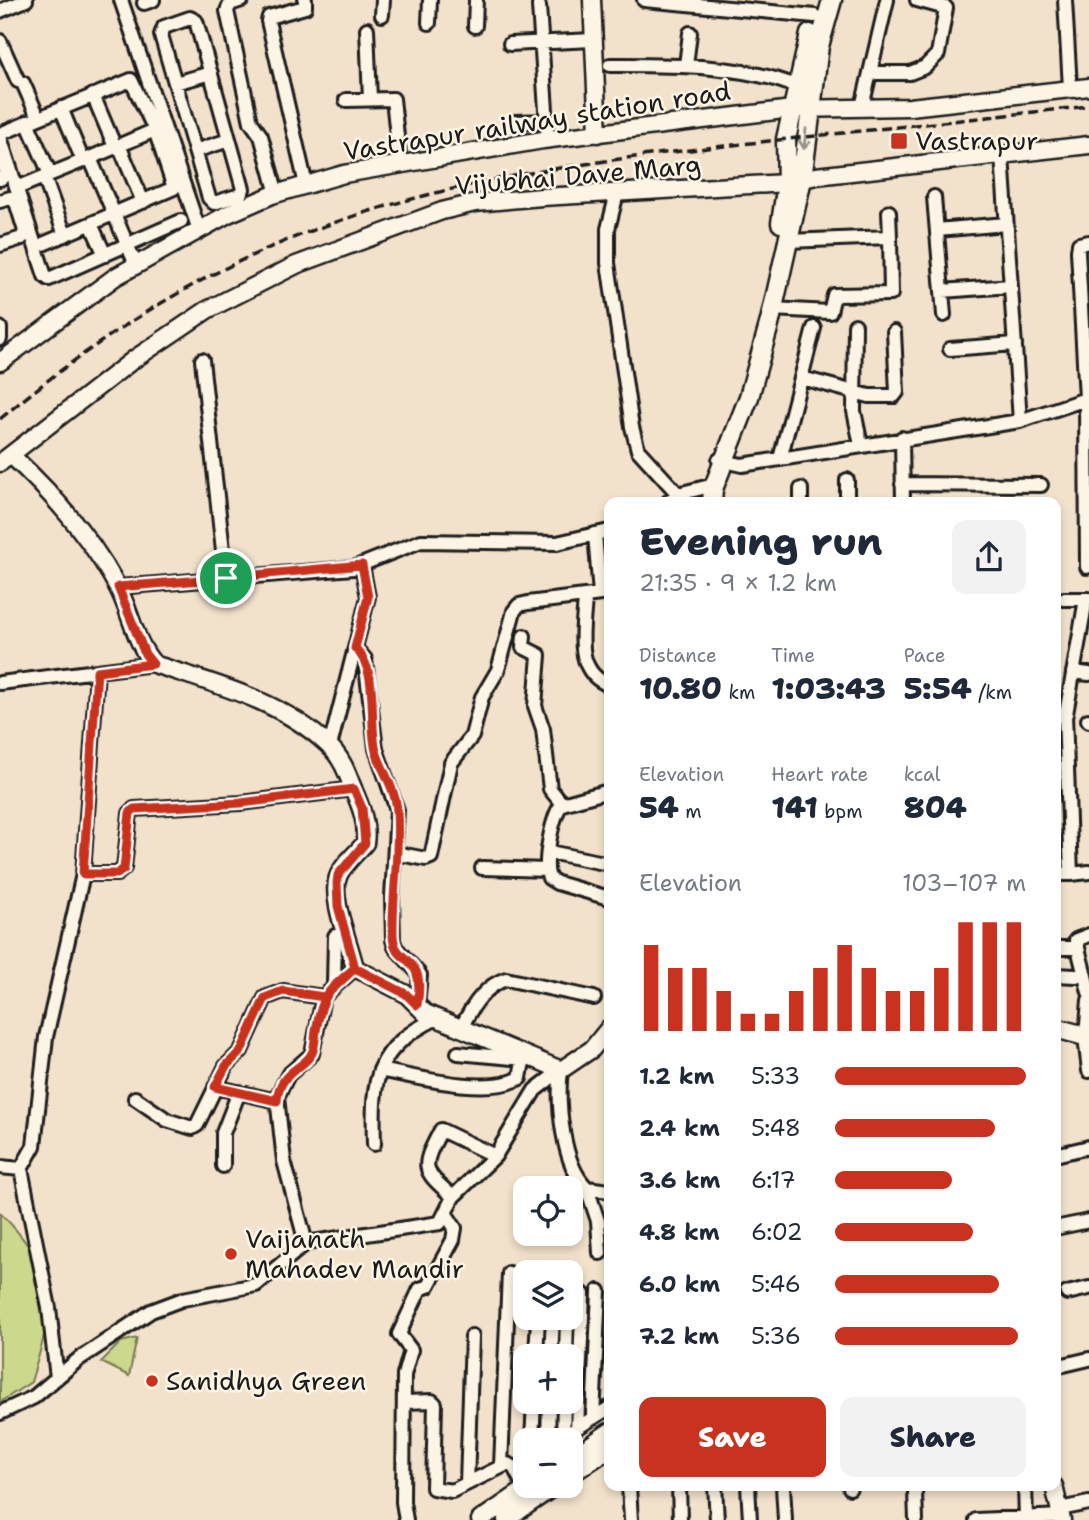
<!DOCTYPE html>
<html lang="en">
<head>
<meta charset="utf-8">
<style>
	:root { --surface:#fff; --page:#f2f2f3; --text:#1f2937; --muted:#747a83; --accent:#c8321e }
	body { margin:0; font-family:"Shantell Sans",sans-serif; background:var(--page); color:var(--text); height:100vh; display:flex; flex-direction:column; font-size:26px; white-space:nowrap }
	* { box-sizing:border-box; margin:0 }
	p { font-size:23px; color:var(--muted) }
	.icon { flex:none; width:38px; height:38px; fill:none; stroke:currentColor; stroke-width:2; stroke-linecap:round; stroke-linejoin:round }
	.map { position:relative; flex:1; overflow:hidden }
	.side { position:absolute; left:604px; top:497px; width:457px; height:994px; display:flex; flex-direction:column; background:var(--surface); border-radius:14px; box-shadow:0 4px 10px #0003 }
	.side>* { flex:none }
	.controls { position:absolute; left:513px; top:1176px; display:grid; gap:14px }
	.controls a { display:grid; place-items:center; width:70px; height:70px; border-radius:14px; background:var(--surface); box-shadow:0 4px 10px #0003; font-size:35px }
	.pin { position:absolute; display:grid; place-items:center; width:60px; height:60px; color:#fff; margin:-30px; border:4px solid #fff; border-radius:50%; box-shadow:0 2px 7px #0007 }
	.round { display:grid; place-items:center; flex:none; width:74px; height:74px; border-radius:14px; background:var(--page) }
	.summary { display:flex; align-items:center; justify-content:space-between; height:119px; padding:0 35px }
	h1 { font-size:38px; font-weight:800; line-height:52px }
	.metrics { display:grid; grid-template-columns:repeat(3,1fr); gap:10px; height:119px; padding:7px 35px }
	.metrics div { display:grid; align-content:center }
	.metrics b { font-size:30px; font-weight:800 }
	.metrics small { font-size:19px; font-weight:400 }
	.metrics p { font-size:19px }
	.chart { height:196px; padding:14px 35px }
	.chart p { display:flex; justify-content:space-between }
	.chart svg { width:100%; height:126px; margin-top:7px; stroke:var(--accent); stroke-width:6 }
	.action { display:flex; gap:14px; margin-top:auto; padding:14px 35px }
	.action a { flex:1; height:80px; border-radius:14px; background:var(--accent); color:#fff; font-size:28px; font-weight:800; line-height:80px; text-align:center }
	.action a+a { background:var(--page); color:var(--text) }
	ul { padding:0 35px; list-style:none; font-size:23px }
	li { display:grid; grid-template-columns:112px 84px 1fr; align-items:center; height:52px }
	li i { height:18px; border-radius:9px; background:var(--accent) }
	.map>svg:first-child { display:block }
	.green { fill:#ccd88b; stroke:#747a54; stroke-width:2 }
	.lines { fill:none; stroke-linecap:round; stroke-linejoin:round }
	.minor-casing { stroke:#1c1c1c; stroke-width:18 }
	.tertiary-casing { stroke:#1c1c1c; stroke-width:21 }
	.secondary-casing { stroke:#1c1c1c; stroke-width:23 }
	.minor { stroke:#fcf5e5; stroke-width:12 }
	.tertiary { stroke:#fcf5e5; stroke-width:16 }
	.secondary { stroke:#fcf5e5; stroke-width:18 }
	.rail { stroke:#1c1c1c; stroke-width:3.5; stroke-dasharray:10 5; stroke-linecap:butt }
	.oneway { stroke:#97938b }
	.route-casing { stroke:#fff; stroke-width:14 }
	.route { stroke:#c8321e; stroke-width:9 }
	.poi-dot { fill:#c8321e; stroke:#fcf5e5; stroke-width:2.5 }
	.labels { text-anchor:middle; stroke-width:5; stroke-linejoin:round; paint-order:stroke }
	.street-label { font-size:26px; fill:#1c1c1c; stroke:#fcf5e5 }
	.poi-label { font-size:26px; fill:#1c1c1c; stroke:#fcf5e5; text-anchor:start }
</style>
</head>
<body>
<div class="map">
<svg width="1089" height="1520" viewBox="0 0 1089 1520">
	<rect width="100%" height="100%" fill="#f3e2cb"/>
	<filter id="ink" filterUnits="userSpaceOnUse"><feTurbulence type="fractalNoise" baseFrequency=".0143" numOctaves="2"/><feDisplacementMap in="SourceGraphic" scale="14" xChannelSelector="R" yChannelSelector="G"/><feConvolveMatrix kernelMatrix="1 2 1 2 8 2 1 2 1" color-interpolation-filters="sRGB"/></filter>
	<g filter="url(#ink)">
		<path class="green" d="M0 1213C19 1231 45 1264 48 1291 51 1320 39 1355 31 1382L0 1402Z
			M137 1338 129 1376 101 1362 121 1342Z"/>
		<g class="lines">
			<defs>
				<path id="minor" d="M121 0 199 230
					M242 0 230 4 227 11 251 122 261 136 277 194
					M305 0V7L269 17 268 21 306 185
					M644 0 815 16
					M1065 0 1070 88
					M144 3 153 0
					M539 6 548 140
					M0 11 26 0
					M382 15 383 0
					M190 18 196 21 243 189 240 195 214 203 209 198 161 35 164 27Z
					M429 23 430 0
					M475 26 476 0
					M367 29 370 99
					M0 41 18 81 23 83 35 110
					M510 44 593 40
					M610 65C667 65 745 64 797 87
					M686 65 690 33
					M870 73H910L925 67 938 54 946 8 917 0
					M175 83 211 73
					M93 95 115 147
					M346 100 393 99 400 164
					M862 107 887 0
					M61 108 83 161
					M27 122 50 174
					M515 122 547 121
					M119 145 143 202
					M195 151 229 140
					M1002 155 1020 421
					M44 177 65 235
					M0 179 7 174 3 163
					M17 188 90 158
					M617 193 608 229V263L632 427 638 450 678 494
					M934 197 944 315
					M0 201 10 198 16 202 25 231 22 238 0 245
					M91 224 105 255
					M937 230 1006 224
					M787 241 890 237 889 212
					M36 247 174 188 155 130 131 80 0 134V137L45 276 49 279 181 221
					M136 265 90 158 162 127
					M942 291 1011 286
					M772 309 830 312 834 295 891 294 890 237
					M855 325 854 411 861 445
					M0 328V339
					M950 349 1015 344
					M202 360 226 578
					M802 378 869 396H894L897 392 894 332
					M902 438 903 502
					M780 459 814 328
					M719 460 742 465 1020 421 1089 398
					M902 484 1041 485
					M668 502 678 494 706 487
					M801 502V489
					M847 502V480
					M595 534 600 594
					M1087 567 1086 399 1078 251 1079 244 1089 242
					M118 587 353 568 421 541 557 543 609 531
					M585 596C584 628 572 671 609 685
					M1063 599H1086
					M524 636 523 647 539 655 535 706 543 729 550 789 562 804 609 791
					M355 648 365 659 376 749 397 810 392 897 393 940 395 947 420 975 417 1005
					M1073 672 1089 674
					M0 683 154 664
					M1055 716 1066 714 1086 599H1089
					M1088 720 1089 721
					M330 746 368 597 362 565
					M562 804C552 816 543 863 549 878L557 883 609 898
					M549 852 609 864
					M395 853 426 859 431 857 451 763 472 736 482 697 498 670 514 611 519 605 528 603 609 593
					M482 868 547 870
					M83 874H117L124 868 130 813 134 809 241 803 354 789
					M1055 874H1071L1065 715
					M1071 874 1089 872
					M1089 935 1076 940 1089 992
					M1055 948H1071
					M1055 975 1076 976
					M334 985 335 936
					M461 1029C470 1009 484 986 506 979L594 998
					M1085 1037 1089 1071
					M1086 1037 1089 1000
					M458 1053 524 1059
					M380 1070C415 1077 488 1096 520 1078L524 1056
					M561 1070C557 1102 562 1165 587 1188L609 1191
					M215 1087 277 1101
					M135 1098 167 1120 192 1128 197 1125 226 1066 241 1051 265 998 283 991 323 997
					M374 1144C372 1078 374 1049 437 1018
					M1055 1155 1089 1147
					M223 1166V1133L239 1092
					M0 1167 21 1169 34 1146 46 1037 83 874 97 671
					M21 1169 49 1308 57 1378
					M587 1188 598 1221 600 1253
					M453 1197C421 1169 421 1168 441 1130L495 1156
					M1055 1228 1089 1221
					M306 1243 440 1223 453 1197 495 1156 535 1090 561 1070
					M306 1243 284 1161 277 1097 288 1075 312 1054 323 997 355 968
					M1067 1293 1089 1288
					M536 1356 538 1318
					M551 1356 553 1318
					M566 1356 567 1318
					M1055 1367 1089 1359
					M406 1402 432 1401 435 1404 433 1488 452 1491 507 1464 514 1467 525 1489
					M0 1413 34 1397 79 1359 151 1311 183 1299 256 1285 306 1243
					M593 1418 599 1291
					M577 1428 583 1294
					M563 1437 564 1402
					M532 1440 534 1402
					M548 1440 549 1402
					M558 1440 609 1408
					M501 1466 509 1273
					M467 1483 472 1336
					M629 1486 631 1520
					M679 1486 680 1520
					M715 1486 717 1520
					M748 1486 750 1520
					M783 1486 785 1520
					M850 1486V1488
					M1025 1486 1026 1518
					M915 1492 916 1520
					M1060 1509 1089 1503
					M406 1520 403 1502 404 1375 411 1350 399 1334 420 1289 428 1286 453 1240 455 1228 446 1214
					M976 1520 1061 1516"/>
				<path id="tertiary" d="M592 0 598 134
					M0 362 115 277 228 214 272 195 344 174 543 140 792 109 910 107 1089 87
					M11 455C52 493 90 536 117 586 131 611 134 642 154 664 214 684 281 700 328 745 342 757 348 775 354 791 361 807 368 825 365 843 357 853 342 865 338 877 330 899 350 944 355 968L406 994 425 1013 561 1070 592 1049 609 1028
					M0 463 133 360 207 310 296 265 442 211 475 203 542 197 787 183 816 176 1089 145
					M570 1459 609 1432
					M570 1475 609 1449
					M1054 1486 1062 1520
					M480 1520 530 1486
					M506 1520 555 1486"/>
				<path id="secondary" d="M781 223 787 183 786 139 810 34
					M712 502 713 489 749 397 770 321 802 179 819 46 832 0
					M1055 1028 1089 1037"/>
			</defs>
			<use href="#minor" class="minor-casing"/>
			<use href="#tertiary" class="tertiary-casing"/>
			<use href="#secondary" class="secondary-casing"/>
			<use href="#minor" class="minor"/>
			<use href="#tertiary" class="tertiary"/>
			<use href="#secondary" class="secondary"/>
			<path class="rail" d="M0 419C95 339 194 275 311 231 456 177 607 159 760 142 870 130 979 118 1089 106"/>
		</g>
		<defs><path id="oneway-shaft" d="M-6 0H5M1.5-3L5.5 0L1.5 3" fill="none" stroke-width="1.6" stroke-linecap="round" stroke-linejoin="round" transform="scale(1.75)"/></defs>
		<use class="oneway" href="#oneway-shaft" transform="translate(805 139) rotate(96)"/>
	</g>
	<g class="lines" filter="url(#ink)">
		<defs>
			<path id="route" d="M226 578 118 587 145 654 153 664 97 671 83 874H117L124 869 130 813 134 809 241 803 354 789 362 808 365 843 338 875 337 883 338 906 355 968 324 997 283 991 265 998 241 1051 226 1066 215 1087 277 1101C279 1070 305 1069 312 1053 315 1047 315 1038 316 1031 322 996 327 990 355 968L406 994 417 1005C427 951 394 967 393 935 392 894 400 852 397 811 396 790 382 771 376 751 368 720 380 671 355 648L368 597 362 565 226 578"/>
		</defs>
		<use href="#route" class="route-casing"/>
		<use href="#route" class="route"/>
	</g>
	<g class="poi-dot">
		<rect x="890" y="132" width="18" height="18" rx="3.5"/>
		<circle cx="231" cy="1254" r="7"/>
		<circle cx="152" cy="1381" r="7"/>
	</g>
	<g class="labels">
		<g class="street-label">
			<text transform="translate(537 121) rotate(-9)" y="9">Vastrapur railway station road</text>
			<text transform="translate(578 175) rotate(-5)" y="9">Vijubhai Dave Marg</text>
		</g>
		<g class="poi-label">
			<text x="915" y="150">Vastrapur</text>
			<text x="245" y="1248">Vaijanath<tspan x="245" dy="30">Mahadev Mandir</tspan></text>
			<text x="166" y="1390">Sanidhya Green</text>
		</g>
	</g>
</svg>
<div class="controls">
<a><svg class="icon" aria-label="locate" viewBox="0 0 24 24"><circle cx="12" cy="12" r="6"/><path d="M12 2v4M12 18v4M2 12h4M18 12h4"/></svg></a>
<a><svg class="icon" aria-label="layers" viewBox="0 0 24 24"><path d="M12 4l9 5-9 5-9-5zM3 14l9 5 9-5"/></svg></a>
<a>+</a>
<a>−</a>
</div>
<div class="pin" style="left:226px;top:578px;background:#1e9e55"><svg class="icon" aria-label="arrive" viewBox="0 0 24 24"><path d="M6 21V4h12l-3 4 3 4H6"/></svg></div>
<section class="side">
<div class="summary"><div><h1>Evening run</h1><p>21:35 · 9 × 1.2 km</p></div><a class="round"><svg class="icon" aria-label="share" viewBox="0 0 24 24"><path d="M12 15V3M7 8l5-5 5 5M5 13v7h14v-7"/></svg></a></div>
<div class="metrics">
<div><p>Distance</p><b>10.80<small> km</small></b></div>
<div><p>Time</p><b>1:03:43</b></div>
<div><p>Pace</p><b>5:54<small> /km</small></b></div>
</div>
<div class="metrics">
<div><p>Elevation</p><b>54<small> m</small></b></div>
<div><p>Heart rate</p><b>141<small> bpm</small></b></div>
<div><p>kcal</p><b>804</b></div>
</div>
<div class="chart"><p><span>Elevation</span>103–107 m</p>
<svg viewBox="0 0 160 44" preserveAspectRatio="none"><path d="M5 44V14M15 44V22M25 44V22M35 44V30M45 44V38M55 44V38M65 44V30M75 44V22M85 44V14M95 44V22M105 44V30M115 44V30M125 44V22M135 44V6M145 44V6M155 44V6"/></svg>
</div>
<ul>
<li><b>1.2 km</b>5:33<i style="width:100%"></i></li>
<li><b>2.4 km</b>5:48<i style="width:84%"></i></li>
<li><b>3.6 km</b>6:17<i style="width:61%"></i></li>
<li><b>4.8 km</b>6:02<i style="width:72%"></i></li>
<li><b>6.0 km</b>5:46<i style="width:86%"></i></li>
<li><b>7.2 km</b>5:36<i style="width:96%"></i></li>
</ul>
<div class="action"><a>Save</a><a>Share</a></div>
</section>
</div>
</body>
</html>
